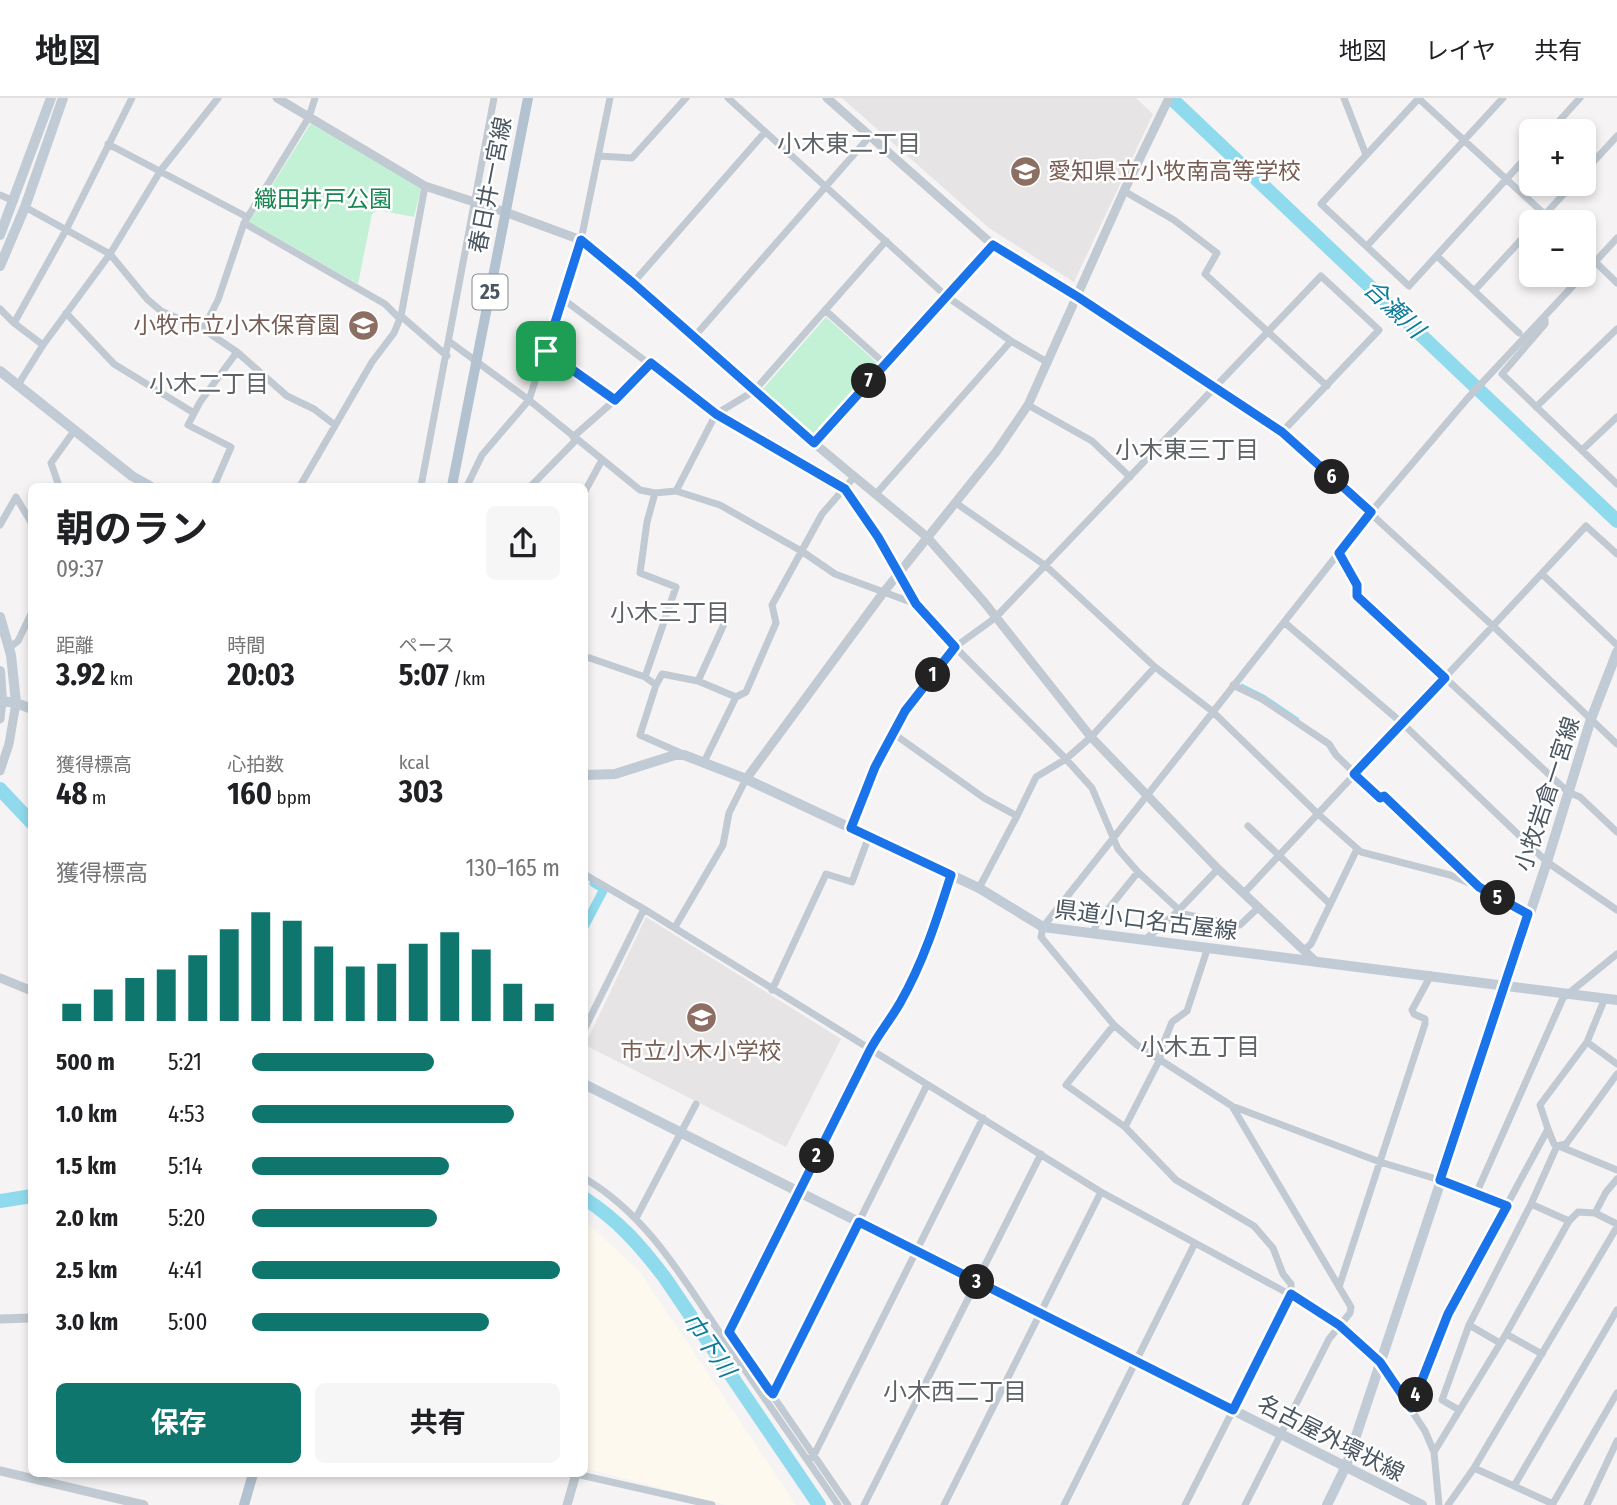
<!DOCTYPE html>
<html lang="ja">
<head>
<meta charset="utf-8">
<style>
	:root { --surface:#fff; --page:#f6f6f6; --text:#202124; --muted:#757577; --line:#e0e0e0; --accent:#0f766e }
	body { margin:0; font-family:"Fira Sans Condensed","Noto Sans JP",sans-serif; background:var(--page); color:var(--text); height:100vh; display:flex; flex-direction:column; font-size:26px; white-space:nowrap }
	* { box-sizing:border-box; margin:0 }
	p { font-size:23px; color:var(--muted) }
	.icon { flex:none; width:38px; height:38px; fill:none; stroke:currentColor; stroke-width:2; stroke-linecap:round; stroke-linejoin:round }
	.map { position:relative; flex:1; overflow:hidden }
	.side { position:absolute; left:28px; top:385px; width:560px; height:994px; display:flex; flex-direction:column; background:var(--surface); border-radius:10px; box-shadow:0 4px 10px #0003 }
	.side>* { flex:none }
	.controls { position:absolute; left:1519px; top:21px; display:grid; gap:14px }
	.controls a { display:grid; place-items:center; width:77px; height:77px; border-radius:10px; background:var(--surface); box-shadow:0 4px 10px #0003; font-size:35px }
	.pin { position:absolute; display:grid; place-items:center; width:60px; height:60px; color:#fff; margin:-30px; border-radius:14px; box-shadow:0 4px 10px #0006 }
	.km { position:absolute; width:35px; height:35px; margin:-18px; border-radius:50%; background:#222; color:#fff; font-size:19px; line-height:35px; text-align:center }
	.round { display:grid; place-items:center; flex:none; width:74px; height:74px; border-radius:10px; background:var(--page) }
	.headline { display:flex; align-items:center; justify-content:space-between; height:119px; padding:0 28px }
	h1 { font-size:38px; font-weight:700; line-height:52px }
	.metrics { display:grid; grid-template-columns:repeat(3,1fr); gap:10px; height:119px; padding:7px 28px }
	.metrics div { display:grid; align-content:center }
	.metrics b { font-size:30px; font-weight:700 }
	.metrics small { font-size:19px; font-weight:400 }
	.metrics p { font-size:19px }
	.chart { height:196px; padding:14px 28px }
	.chart p { display:flex; justify-content:space-between }
	.chart svg { width:100%; height:126px; margin-top:7px; stroke:var(--accent); stroke-width:6 }
	.button { display:flex; gap:14px; margin-top:auto; padding:14px 28px }
	.button a { flex:1; height:80px; border-radius:10px; background:var(--accent); color:#fff; font-size:28px; font-weight:700; line-height:80px; text-align:center }
	.button a+a { background:var(--page); color:var(--text) }
	ul { padding:0 28px; list-style:none; font-size:23px }
	li { display:grid; grid-template-columns:112px 84px 1fr; align-items:center; height:52px }
	li i { height:18px; border-radius:9px; background:var(--accent) }
	header { display:flex; align-items:center; gap:42px; box-sizing:border-box; height:98px; padding:0 35px; background:var(--surface); border-bottom:2px solid var(--line) }
	header strong { font-size:33px }
	nav { display:flex; gap:38px; margin-inline-start:auto; font-size:24px }
	.map>svg:first-child { display:block }
	.commercial { fill:#fdf9ef }
	.education { fill:#e6e4e5 }
	.green { fill:#c3f1d5 }
	.lines { fill:none; stroke-linecap:round; stroke-linejoin:round }
	.stream { stroke:#90daee; stroke-width:2.5 }
	.canal { stroke:#90daee; stroke-width:9 }
	.river { stroke:#90daee; stroke-width:14 }
	.minor { stroke:#c1cad2; stroke-width:7 }
	.tertiary { stroke:#c1cad2; stroke-width:9 }
	.secondary { stroke:#c1cbd6; stroke-width:10 }
	.primary { stroke:#b3c2d1; stroke-width:10 }
	.route-casing { stroke:#fff; stroke-width:14 }
	.route { stroke:#1a73e8; stroke-width:9 }
	.labels { text-anchor:middle; stroke-width:5; stroke-linejoin:round; paint-order:stroke }
	.shield { fill:#fff; stroke:#808990; stroke-width:2 }
	.shield-label { font-size:21px; font-weight:bold; fill:#4a5661 }
	.education-label { font-size:23px; fill:#785e54; stroke:#fff; text-anchor:start }
	.street-label { font-size:23px; fill:#4a5661; stroke:#fff }
	.park-label { font-size:23px; fill:#17864f; stroke:#fff }
	.neighbourhood-label { font-size:24px; fill:#5f6368; stroke:#fff }
	.water-label { font-size:24px; font-style:italic; fill:#0c7c9b; stroke:#fff }
</style>
</head>
<body>
<header>
<strong>地図</strong>
<nav><a>地図</a><a>レイヤ</a><a>共有</a></nav>
</header>
<div class="map">
<svg width="1617" height="1407" viewBox="0 0 1617 1407">
	<rect width="100%" height="100%" fill="#f5f3f3"/>
	<path class="commercial" d="M584 1122 640 1174 796 1407H726L588 1371 584 1356Z"/>
	<path class="education" d="M842 0H1136L1153 16 1074 184 989 130Z
		M646 819 841 941 786 1049 585 947Z"/>
	<path class="green" d="M311 25 421 90 414 119 378 112 372 116 358 186 249 124Z
		M826 219 877 265 813 338 762 292Z"/>
	<g class="lines">
		<path class="stream" d="M1343 469 1353 489
			M1363 497 1443 573
			M1242 587 1264 598 1298 621"/>
		<path class="canal" d="M584 829 604 791 594 785"/>
		<path class="river" d="M1171 0 1617 423
			M0 691 32 725
			M584 1100C619 1123 640 1147 665 1180L819 1407
			M0 1103 32 1098"/>
		<path class="minor" d="M728 0 946 198 1011 243 1047 264
			M1344 0 1366 57
			M1418 0 1553 124
			M1419 0 1321 106 1409 188 1531 54
			M1550 33 1580 0
			M108 46 247 119
			M598 58 632 60 686 0
			M1584 74 1617 38
			M1124 93 1174 122 1217 155 1205 176 1327 288
			M0 97 14 103
			M25 109 110 156 147 201 161 213 203 231 237 254 287 298 314 311 335 327
			M1538 124 1573 86
			M244 125 385 206 400 221
			M1367 148 1503 0
			M1584 153 1617 185
			M1437 158 1519 235
			M1584 176 1617 140
			M633 185 765 34
			M1474 193 1531 131
			M563 201 716 316 845 391 878 439 916 506 955 549 1066 661 1092 690 1118 751 1138 774 1178 811
			M0 211 14 225 43 247
			M825 212 884 265
			M66 215 114 266 194 315
			M401 218 447 258
			M1545 222V226L1502 276 1617 386
			M14 225 66 132 132 0
			M203 231 218 202 244 125 309 19 315 0
			M694 239 870 38
			M450 244 529 302 640 392 655 395 676 393 720 407 803 454 835 476 916 506
			M546 253 615 302
			M18 287 43 247 110 156 161 72 218 0
			M1216 289 1282 334 1493 528 1617 646
			M1028 307 1092 343 1130 379
			M1536 309 1617 231
			M573 339 615 302 651 265
			M814 345 993 147
			M1582 352 1617 319
			M59 388 51 365 74 333
			M214 388 231 349 188 327 200 304 237 254
			M300 388 372 264 394 235 401 218 425 88
			M421 388 494 0
			M467 388 482 357 529 302 581 142 610 0
			M531 388 576 342
			M676 393 716 316 754 293 886 143
			M584 395 602 362
			M876 396 1011 243
			M956 405 1046 468 1155 569 1212 613 1317 715 1361 754 1450 777 1479 789 1528 816
			M0 427 16 399 32 426
			M1339 455 1357 487V498L1568 694 1580 699 1617 734
			M1542 476 1617 547
			M1284 524 1402 625 1547 764 1617 812
			M9 550 18 543 32 514
			M584 558 645 579 676 489 640 475 647 424 655 395
			M645 579 656 587 662 576 698 583 736 599
			M698 583 725 524
			M656 587 640 637 683 656
			M1233 587 1262 601 1329 646 1336 657 1380 700 1384 697 1476 786
			M704 664 736 599 746 594 776 525 772 507 822 416 855 378
			M1017 718 1036 679 1066 661 1091 639 1155 569
			M1248 728 1330 806
			M851 730 875 669 894 636
			M584 776 644 811 584 932
			M979 790 1017 718 984 700 894 636 905 613 955 549 995 520 1321 178 1379 232 1282 334
			M1244 795 1586 428 1617 456
			M644 811 1101 1094 1291 1197 1339 1227 1380 1264 1425 1333 1434 1354 1439 1407
			M1176 815C1198 818 1218 824 1240 827L1259 809
			M675 829 723 747 729 715 746 681
			M1093 835 1097 825 1138 774
			M1146 841 1176 815 1218 771
			M1304 852 1311 846 1357 751
			M772 892 826 776 852 784 869 738
			M1605 900 1587 944 1617 966
			M1114 927 1066 987 1125 1029 1176 1082 1254 1128 1273 1150 1283 1176 1291 1186V1197L1185 1407
			M1232 1008 1351 1209 1350 1215 1329 1241 1245 1407
			M1125 1029 1160 961 1161 951 1172 924 1187 913 1208 849
			M1548 1031 1540 1007 1587 944
			M584 1080C649 1118 685 1184 726 1244 763 1299 801 1352 838 1407
			M1476 1096 1563 900 1617 856
			M1531 1106 1569 1123
			M1507 1108 1440 1082 1380 1064 1232 1008 1137 947 1114 927 1041 839 1043 829 1371 414 1467 301 1583 177
			M1595 1115 1606 1094 1617 1081
			M636 1120 696 1006
			M1339 1189 1425 926V921L1414 916 1412 912 1431 877
			M1469 1227 1500 1245
			M729 1234 848 1407
			M1506 1236 1542 1256
			M724 1242 870 952C879 935 891 921 900 905 923 865 937 821 951 777
			M773 1296 927 987
			M1411 1310 1448 1216 1548 1031 1554 1046 1617 1072
			M1459 1312 1442 1302 1469 1227 1531 1106 1557 1048 1566 1046 1617 976
			M1434 1354 1506 1236 1569 1123 1578 1114 1595 1115 1617 1126
			M808 1363 814 1357 983 1020
			M1474 1370 1514 1388 1617 1212
			M576 1376 712 1407
			M1514 1388 1553 1406
			M864 1407 1041 1056
			M944 1407 1101 1094
			M1064 1407 1195 1145
			M1448 1407 1474 1370 1617 1129
			M1552 1407 1617 1295
			M1587 1407 1617 1343"/>
		<path class="tertiary" d="M277 0 425 88 505 114 581 142 633 185 814 345 927 439 984 504 1091 639 1218 771 1314 862
			M827 0 993 147 1078 199 1216 289
			M0 621 2 603
			M0 673 9 646 16 605
			M746 681 883 495 996 354 1028 307 1124 93 1169 0
			M0 880 32 893
			M0 1221 32 1220
			M0 1373 144 1407
			M567 1407 576 1376"/>
		<path class="secondary" d="M0 137 51 0
			M0 168 25 109 63 0
			M0 273 132 378 150 388
			M0 519 11 557 16 605
			M0 573 2 603 16 605 32 611
			M584 677 615 676 675 657H684L746 681 979 790 1043 829 1617 902
			M584 986 1422 1407
			M1327 1407 1346 1368 1547 764 1591 621 1617 554"/>
		<path class="primary" d="M452 388 528 0
			M244 1407 253 1376"/>
	</g>
	<g class="lines">
		<defs>
			<path id="route" d="M581 142 633 185 814 345 993 147 1078 199 1282 334 1371 414 1339 455 1357 487V498L1445 580 1354 676 1380 700 1384 698 1479 789 1528 816 1440 1082 1507 1108 1448 1216 1411 1310 1380 1264 1339 1227 1291 1196 1233 1312 859 1124 773 1296 769 1292 729 1234 870 952C879 935 891 921 900 905 923 865 937 821 951 777L851 730 875 669 905 613 955 549 916 506 878 439 845 391 716 316 651 265 615 302 546 253Z"/>
		</defs>
		<use href="#route" class="route-casing"/>
		<use href="#route" class="route"/>
	</g>
	<defs>
		<symbol id="school-disc" viewBox="-11 -11 22 22"><circle r="9.5" fill="#8d6e63" stroke="#fff"/><path d="M0-5L7-2L0 1L-7-2ZM-4 1L0 2.5L4 1V4Q0 6-4 4Z" fill="#fff"/></symbol>
	</defs>
	<g fill-rule="evenodd">
		<use href="#school-disc" x="1008" y="56" width="35" height="35"/>
		<use href="#school-disc" x="346" y="210" width="35" height="35"/>
		<use href="#school-disc" x="684" y="902" width="35" height="35"/>
	</g>
	<g class="labels">
		<rect class="shield" x="472.5" y="176.5" width="35" height="35" rx="5"/>
		<g class="shield-label">
			<text x="490" y="201">25</text>
		</g>
		<g class="education-label">
			<text x="1048" y="81">愛知県立小牧南高等学校</text>
			<text x="340" y="235" text-anchor="end">小牧市立小木保育園</text>
			<text x="701" y="961" text-anchor="middle">市立小木小学校</text>
		</g>
		<g class="street-label">
			<text transform="translate(490 87) rotate(-79)" y="8">春日井一宮線</text>
			<text transform="translate(1547 696) rotate(-72)" y="8">小牧岩倉一宮線</text>
			<text transform="translate(1146 822) rotate(7)" y="8">県道小口名古屋線</text>
			<text transform="translate(1331 1340) rotate(27)" y="8">名古屋外環状線</text>
		</g>
		<g class="park-label">
			<text x="323" y="109">織田井戸公園</text>
		</g>
		<g class="neighbourhood-label">
			<text x="849" y="54">小木東二丁目</text>
			<text x="209" y="294">小木二丁目</text>
			<text x="1187" y="360">小木東三丁目</text>
			<text x="670" y="523">小木三丁目</text>
			<text x="1200" y="957">小木五丁目</text>
			<text x="955" y="1302">小木西二丁目</text>
		</g>
		<g class="water-label">
			<text transform="translate(1394 211) rotate(43)" y="8">合瀬川</text>
			<text transform="translate(709 1247) rotate(55)" y="8">巾下川</text>
		</g>
	</g>
</svg>
<div class="controls">
<a>+</a>
<a>−</a>
</div>
<div class="pin" style="left:546px;top:253px;background:#1e9e55"><svg class="icon" aria-label="arrive" viewBox="0 0 24 24"><path d="M6 21V4h12l-3 4 3 4H6"/></svg></div>
<b class="km" style="left:933px;top:577px">1</b>
<b class="km" style="left:817px;top:1058px">2</b>
<b class="km" style="left:977px;top:1184px">3</b>
<b class="km" style="left:1416px;top:1297px">4</b>
<b class="km" style="left:1498px;top:800px">5</b>
<b class="km" style="left:1332px;top:379px">6</b>
<b class="km" style="left:869px;top:283px">7</b>
<section class="side">
<div class="headline"><div><h1>朝のラン</h1><p>09:37</p></div><a class="round"><svg class="icon" aria-label="share" viewBox="0 0 24 24"><path d="M12 15V3M7 8l5-5 5 5M5 13v7h14v-7"/></svg></a></div>
<div class="metrics">
<div><p>距離</p><b>3.92<small> km</small></b></div>
<div><p>時間</p><b>20:03</b></div>
<div><p>ペース</p><b>5:07<small> /km</small></b></div>
</div>
<div class="metrics">
<div><p>獲得標高</p><b>48<small> m</small></b></div>
<div><p>心拍数</p><b>160<small> bpm</small></b></div>
<div><p>kcal</p><b>303</b></div>
</div>
<div class="chart"><p><span>獲得標高</span>130–165 m</p>
<svg viewBox="0 0 160 44" preserveAspectRatio="none"><path d="M5 44V38M15 44V33M25 44V29M35 44V26M45 44V21M55 44V12M65 44V6M75 44V9M85 44V18M95 44V25M105 44V24M115 44V17M125 44V13M135 44V19M145 44V31M155 44V38"/></svg>
</div>
<ul>
<li><b>500 m</b>5:21<i style="width:59%"></i></li>
<li><b>1.0 km</b>4:53<i style="width:85%"></i></li>
<li><b>1.5 km</b>5:14<i style="width:64%"></i></li>
<li><b>2.0 km</b>5:20<i style="width:60%"></i></li>
<li><b>2.5 km</b>4:41<i style="width:100%"></i></li>
<li><b>3.0 km</b>5:00<i style="width:77%"></i></li>
</ul>
<div class="button"><a>保存</a><a>共有</a></div>
</section>
</div>
</body>
</html>
